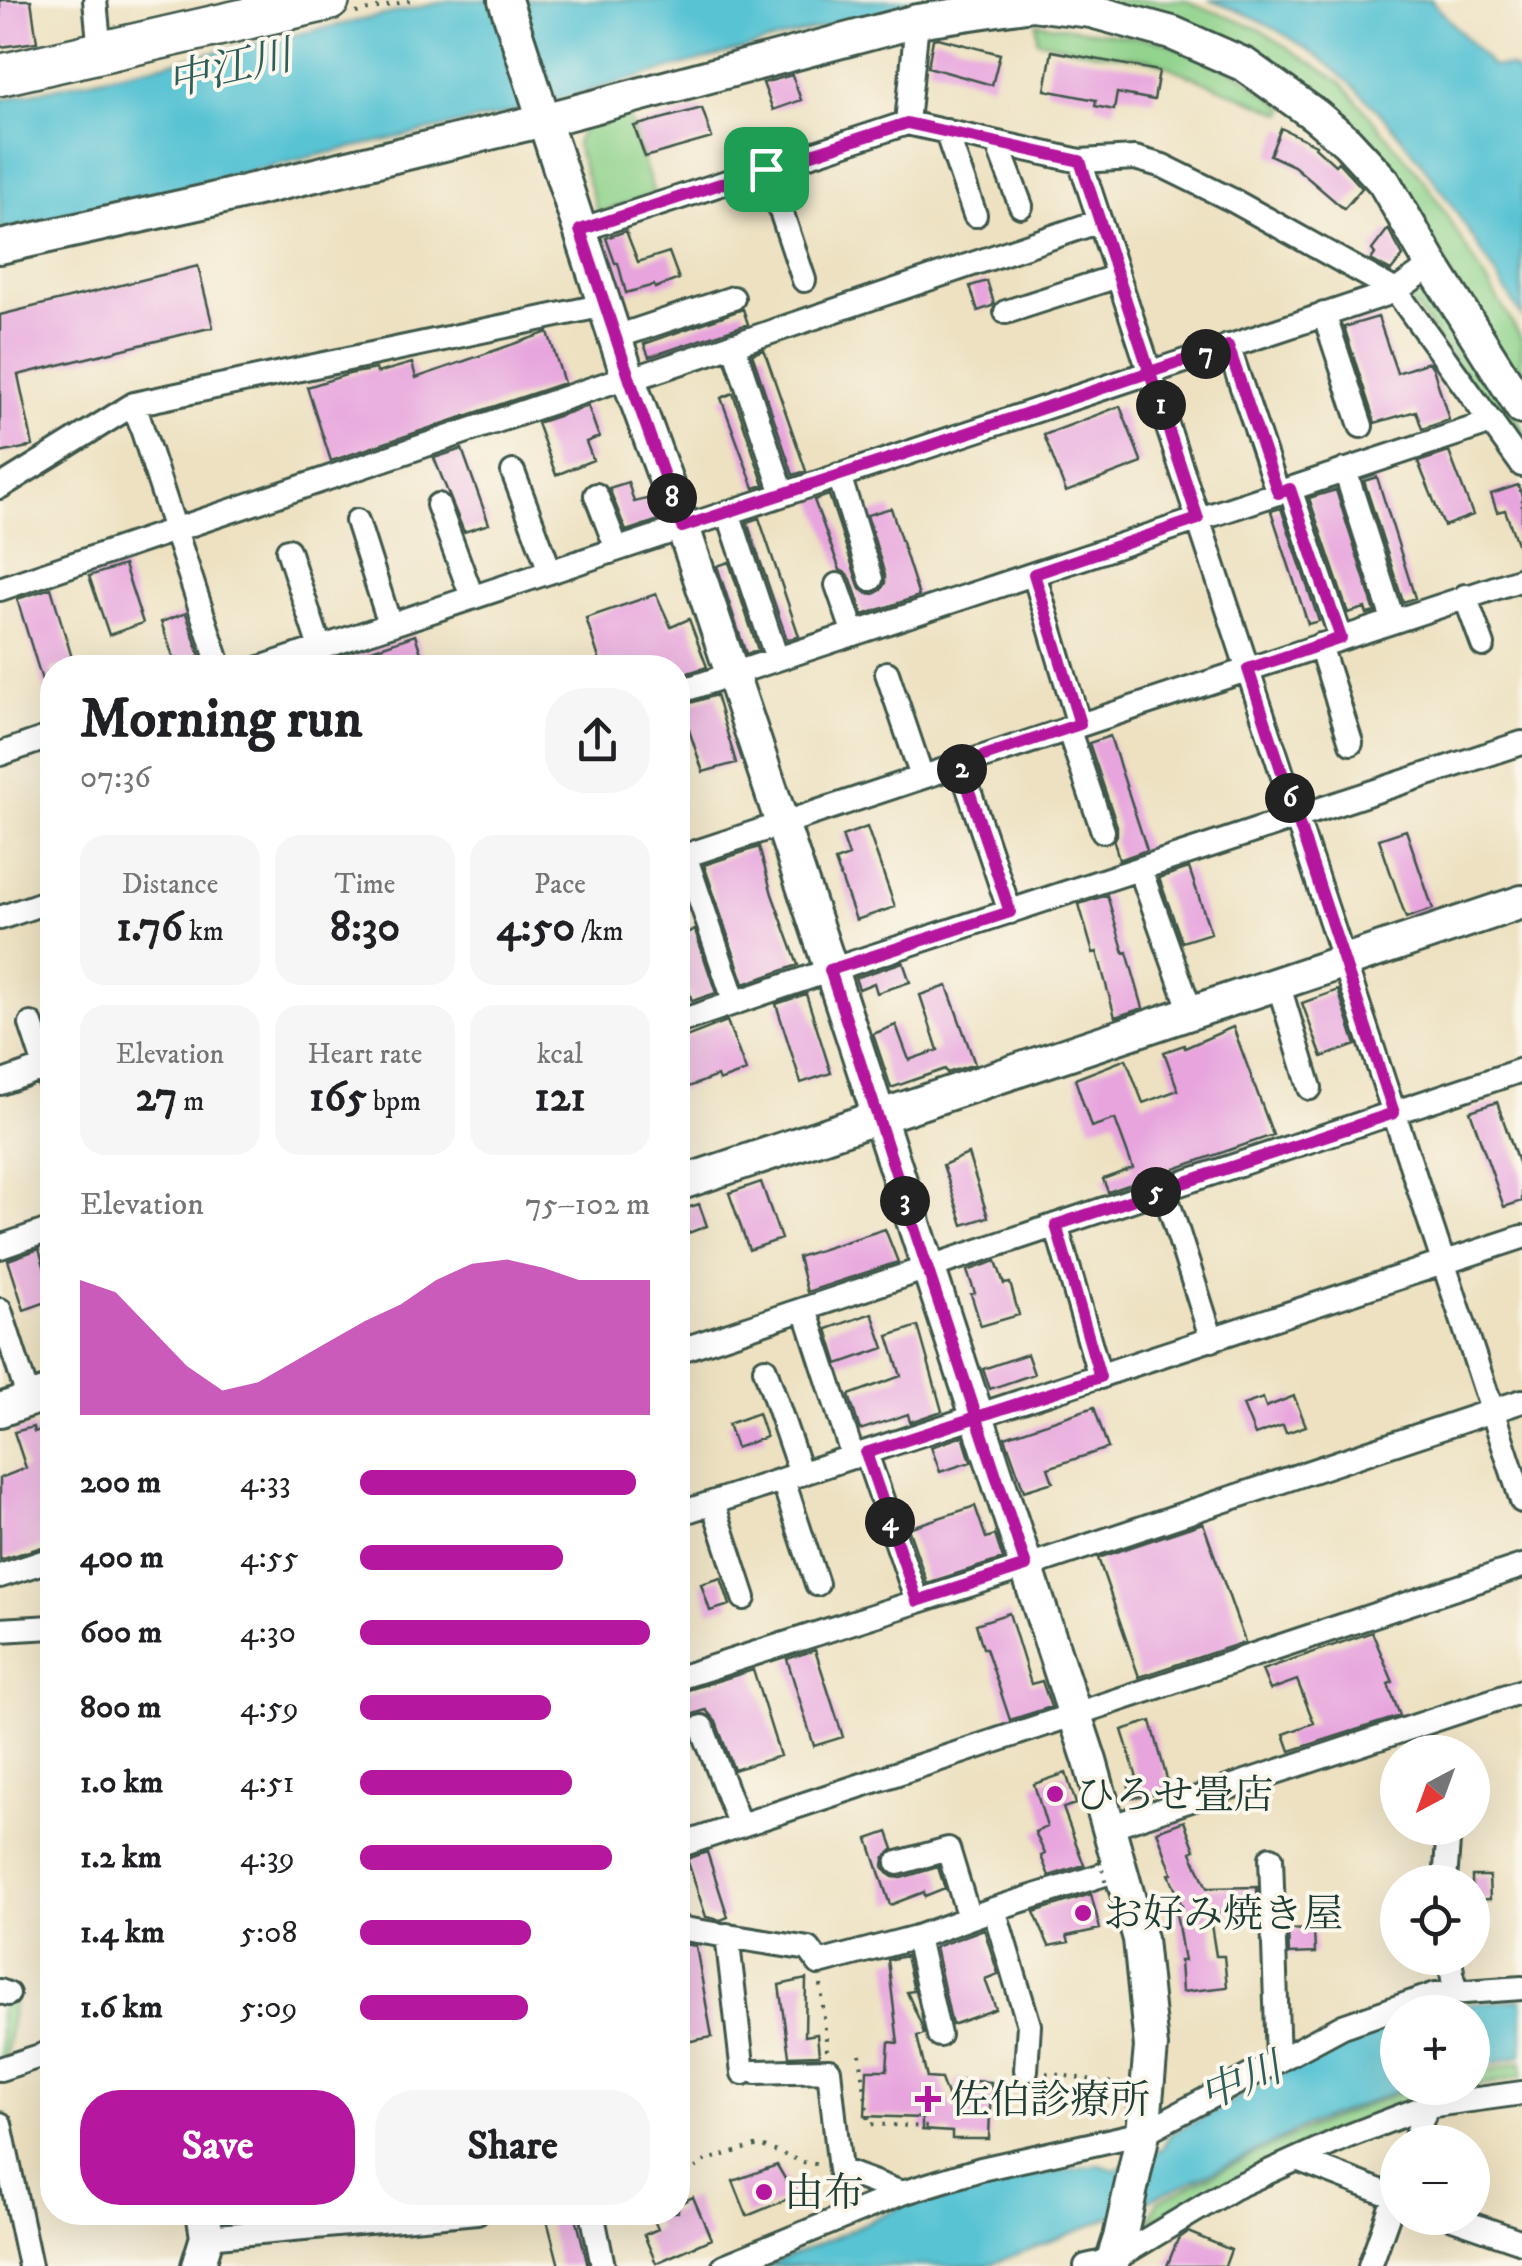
<!DOCTYPE html>
<html lang="en">
<head>
<meta charset="utf-8">
<style>
	:root { --surface:#fff; --page:#f6f6f6; --text:#202124; --muted:#757577; --accent:#b5179e }
	body { margin:0; font-family:"IM FELL DW Pica","Noto Serif JP",serif; background:var(--page); color:var(--text); height:100vh; display:flex; flex-direction:column; font-size:38px; white-space:nowrap }
	* { box-sizing:border-box; margin:0 }
	p { font-size:32px; color:var(--muted) }
	.icon { flex:none; width:55px; height:55px; fill:none; stroke:currentColor; stroke-width:2; stroke-linecap:round; stroke-linejoin:round }
	.map { position:relative; flex:1; overflow:hidden }
	.side { position:absolute; left:40px; top:655px; width:650px; height:1570px; display:flex; flex-direction:column; background:var(--surface); border-radius:40px; box-shadow:0 10px 40px #0002 }
	.side>* { flex:none }
	.needle { width:65px; rotate:221deg }
	.buttons { position:absolute; left:1380px; top:1735px; display:grid; gap:20px }
	.buttons a { display:grid; place-items:center; width:110px; height:110px; border-radius:50%; background:var(--surface); box-shadow:0 10px 40px #0002; font-size:50px }
	.pin { position:absolute; display:grid; place-items:center; width:85px; height:85px; color:#fff; margin:-42px; border-radius:20px; box-shadow:0 5px 15px #0006 }
	.km { position:absolute; width:50px; height:50px; margin:-25px; border-radius:50%; background:#222; color:#fff; font-size:28px; line-height:50px; text-align:center }
	.round { display:grid; place-items:center; flex:none; width:105px; height:105px; border-radius:40px; background:var(--page) }
	.headline { display:flex; align-items:center; justify-content:space-between; height:170px; padding:0 40px }
	h1 { font-size:55px; font-weight:700; line-height:75px }
	.figures { display:grid; grid-template-columns:repeat(3,1fr); gap:15px; height:170px; padding:10px 40px }
	.figures div { display:grid; align-content:center; border-radius:25px; background:var(--page); text-align:center }
	.figures b { font-size:42px; font-weight:700 }
	.figures small { font-size:28px; font-weight:400 }
	.figures p { font-size:28px }
	.chart { height:280px; padding:20px 40px }
	.chart p { display:flex; justify-content:space-between }
	.chart svg { width:100%; height:180px; margin-top:10px; fill:var(--accent); opacity:.7 }
	.button { display:flex; gap:20px; margin-top:auto; padding:20px 40px }
	.button a { flex:1; height:115px; border-radius:40px; background:var(--accent); color:#fff; font-size:40px; font-weight:700; line-height:115px; text-align:center }
	.button a+a { background:var(--page); color:var(--text) }
	ul { padding:0 40px; list-style:none; font-size:32px }
	li { display:grid; grid-template-columns:160px 120px 1fr; align-items:center; height:75px }
	li i { height:25px; border-radius:12px; background:var(--accent) }
	.map>svg:first-child { display:block }
	.green { fill:#8fd28b; stroke:#578860; stroke-width:2.5 }
	.water { fill:#58c3d3; stroke:#3c8084; stroke-width:2.5 }
	.building { fill:#e7a4dd }
	.lines { fill:none; stroke-linecap:round; stroke-linejoin:round }
	.street-casing { stroke:#3e5649; stroke-width:28 }
	.secondary-casing { stroke:#3e5649; stroke-width:38 }
	.highway-casing { stroke:#3e5649; stroke-width:45 }
	.path { stroke:#3e5649; stroke-width:4; stroke-dasharray:2.5 8; stroke-linecap:butt }
	.street { stroke:#fff; stroke-width:22 }
	.secondary { stroke:#fff; stroke-width:32 }
	.highway { stroke:#fff; stroke-width:40 }
	.path-bridge { stroke:#3e5649; stroke-width:4; stroke-dasharray:2.5 8; stroke-linecap:butt }
	.route-casing { stroke:#fff; stroke-width:20 }
	.route { stroke:#b5179e; stroke-width:12 }
	.poi-dot { fill:#b5179e; stroke:#fbf7ec; stroke-width:4 }
	.labels { text-anchor:middle; stroke-width:8; stroke-linejoin:round; paint-order:stroke }
	.poi-label { font-size:40px; fill:#1f3d34; stroke:#fbf7ec; text-anchor:start }
	.water-label { font-size:42px; font-style:italic; fill:#2d5e5c; stroke:#fbf7ec }
</style>
</head>
<body>
<div class="map">
<svg width="1522" height="2266" viewBox="0 0 1522 2266">
	<rect width="100%" height="100%" fill="#fbf7ec"/>
	<filter id="ink" filterUnits="userSpaceOnUse"><feTurbulence type="fractalNoise" baseFrequency=".01" numOctaves="2"/><feDisplacementMap in="SourceGraphic" scale="20" xChannelSelector="R" yChannelSelector="G"/><feConvolveMatrix kernelMatrix="1 2 1 2 8 2 1 2 1" color-interpolation-filters="sRGB"/></filter>
	<filter id="wash" filterUnits="userSpaceOnUse"><feTurbulence type="fractalNoise" baseFrequency=".0048" numOctaves="4" result="noise"/><feDisplacementMap in="SourceGraphic" scale="40" xChannelSelector="R" yChannelSelector="G"/><feGaussianBlur stdDeviation="2.25" result="paint"/><feColorMatrix in="noise" values="0 0 0 0 0 0 0 0 0 0 0 0 0 0 0 0 0 1.4 0 .05"/><feComposite in="paint" operator="in"/></filter>
	<g filter="url(#wash)">
		<rect width="100%" height="100%" fill="#ede1c1"/>
		<path class="green" d="M1055 0H1184L1259 29 1342 83 1427 184 1522 339V393L1385 169 1329 106 1240 46Z
			M1036 23 1162 41 1241 75 1286 108 1284 114 1150 59 1091 52 1037 40Z
			M628 115 654 194 598 213 576 144 584 124Z
			M1432 280 1522 428V452L1407 296Z
			M0 1997 14 2001 5 2063 0 2064Z
			M1522 2061V2077L1472 2087 1473 2074Z
			M1417 2088H1472L1404 2102 1331 2133 1148 2222 1158 2201 1310 2128 1400 2092Z"/>
		<path class="water" d="M452 0H932L812 30 497 116 314 156 0 231V100Z
			M1209 0H1431L1491 66 1511 67 1522 77V317C1440 184 1366 52 1209 0Z
			M1522 1999V2055L1473 2069 1472 2012H1422L1451 2005Z
			M1397 2019 1398 2088H1405L1308 2125 1241 2159 1085 2228 987 2266H767L846 2232 919 2198 1009 2179 1100 2165 1115 2170 1162 2149 1170 2134 1212 2113 1281 2073Z"/>
		<g id="blocks">
			<path class="building" d="M0 0H31L37 42 0 47Z
				M938 38 1000 54 992 85 928 67 933 39Z
				M1052 51 1159 71 1154 100 1117 93 1114 110 1095 106 1096 100 1045 90Z
				M792 75 801 100 773 110 763 83Z
				M702 108 712 138 645 157 634 126Z
				M1281 128 1316 145 1315 147 1335 165 1338 162 1362 188 1344 209 1294 166 1270 155Z
				M1388 229 1403 256 1391 271 1371 260 1375 254 1372 250Z
				M626 231 638 262 669 252 679 279 655 288 654 285 626 293 618 263H615L606 238Z
				M198 266 213 327 18 375 33 446 0 453V315Z
				M987 281 994 303 992 306 978 311 970 286Z
				M743 309 748 324 649 357 644 344Z
				M1378 317 1397 373 1429 362 1433 368 1449 420 1422 429 1416 411 1375 423 1344 327Z
				M548 332 564 383 331 461 307 387 349 374 376 369 377 373 412 363 416 378Z
				M764 350 806 471 793 475 752 354Z
				M733 393 764 485 754 488 721 398Z
				M588 406 599 437 586 442 593 460 556 475 537 423Z
				M1120 406 1142 463 1066 492 1044 435Z
				M462 449 489 524 464 532 434 458Z
				M1449 452 1473 515 1444 526 1418 462Z
				M1377 477 1415 598 1403 602 1364 481Z
				M628 482 634 502 651 498 659 520 626 531 609 488Z
				M1518 485 1522 496V552H1520L1505 510 1497 512 1491 494Z
				M1336 490 1375 612 1367 614 1365 608 1348 613 1309 498Z
				M829 495 860 589 867 593 874 594 881 590 885 583V575L867 515 891 508 919 596 863 615 851 579 846 573 840 570 814 500Z
				M1281 508 1319 621 1308 624 1271 511Z
				M759 518 799 636 787 640 747 522Z
				M729 562 758 650 746 654 717 566Z
				M124 565 143 623 109 635 89 576Z
				M51 588 75 668H52V702L49 703 17 599Z
				M656 594 671 627 689 619 707 667 678 676V668H602L586 618Z
				M186 613 204 668H177L161 622Z
				M415 635 426 668H329L328 665Z
				M716 695 736 763 703 772 681 706Z
				M1110 736 1147 850 1119 860 1114 841 1117 835V826L1089 743Z
				M867 827 895 907 856 920 835 861 849 856 842 836Z
				M1406 830 1433 909 1406 918 1379 839Z
				M759 847 772 894 798 965 744 984 704 865Z
				M1189 868 1211 933 1182 942 1159 878Z
				M1107 895 1124 953 1127 952 1143 1008 1115 1017 1097 952 1093 953 1079 904Z
				M695 930 716 993 692 1001 678 957V936Z
				M903 962 910 982 877 993 874 983 859 989 855 978Z
				M947 986 975 1064 947 1073 945 1069 891 1088 873 1034 896 1025 909 1060 938 1050 920 995Z
				M1338 990 1356 1045 1322 1057 1302 1003Z
				M806 994 831 1073 801 1083 776 1004Z
				M727 1021 746 1071 719 1081 717 1076 678 1091V1040Z
				M1233 1027 1273 1135 1108 1192 1103 1179 1133 1168 1115 1119 1091 1127 1075 1079 1126 1059 1143 1103 1178 1090 1164 1052 1184 1045 1185 1048Z
				M1497 1102 1522 1174V1201L1504 1207 1470 1111Z
				M968 1154 988 1217 963 1225 943 1165Z
				M761 1182 781 1239 749 1250 729 1193Z
				M699 1204 707 1226 678 1237V1211Z
				M885 1229 898 1262 807 1292 798 1257Z
				M39 1249 52 1293V1300L24 1310 8 1260Z
				M996 1261 1004 1284 1010 1283 1019 1315 981 1326 971 1294 975 1293 967 1271Z
				M872 1313 884 1348 838 1364 827 1329Z
				M918 1326 942 1411 910 1422 908 1414 860 1430 849 1395 901 1376 888 1336Z
				M1027 1354 1034 1374 990 1389 983 1369Z
				M1294 1396 1306 1426 1286 1433 1283 1425 1255 1435 1243 1405 1263 1398 1266 1407Z
				M1094 1407 1108 1448 1048 1468 1053 1482 1024 1491 1005 1437Z
				M758 1413 766 1437 736 1448 728 1424Z
				M52 1426V1458L44 1460 52 1485V1544L0 1560V1478L26 1468 14 1432 33 1427 34 1432Z
				M963 1436 971 1462 940 1472 931 1447Z
				M975 1506 986 1538 995 1535 1003 1559 927 1583 908 1528Z
				M1203 1523 1245 1642 1139 1677 1098 1558Z
				M721 1578 730 1605 710 1611 701 1584Z
				M1009 1613 1031 1684 1042 1681 1051 1707 1010 1720 986 1648H983L976 1624Z
				M1372 1632 1393 1682 1388 1684 1400 1716 1290 1751 1284 1734 1314 1723 1297 1680 1270 1690 1262 1670Z
				M815 1650 843 1737 814 1746 787 1659Z
				M753 1670 780 1756 734 1770 716 1722 706 1710 678 1719V1693Z
				M1151 1721 1170 1790 1132 1798 1128 1783 1138 1781 1122 1730Z
				M1066 1773 1076 1804 1063 1808 1084 1865 1049 1876 1041 1856 1045 1854 1035 1832 1047 1827 1034 1784Z
				M1184 1821 1195 1850 1191 1852 1207 1888 1257 1887 1258 1911 1209 1912 1216 1956H1224L1227 1987 1182 1992 1180 1961H1184L1175 1907 1182 1906 1169 1874 1172 1873 1157 1831Z
				M888 1832 894 1849 884 1858 883 1866 887 1873 893 1877 901 1878 938 1867 945 1889 925 1897 924 1892 890 1905 868 1839Z
				M707 1852 728 1917 721 1920 706 1917 687 1859Z
				M1472 1876H1489L1490 1899 1472 1900Z
				M1091 1894 1100 1929 1067 1936 1069 1942 1049 1946 1034 1912Z
				M984 1929 998 1974 985 1979 996 2009 952 2025 935 1947Z
				M1314 1929 1315 1953 1289 1954 1288 1930Z
				M678 1943 696 1946 712 2037 686 2042 678 1990Z
				M906 1956 914 1991 907 1992 921 2024 924 2034 917 2036 927 2078 941 2079 952 2109 959 2107 955 2080 991 2082 989 2139H952V2132L922 2130V2118L865 2116 867 2070H887L889 2042 898 2043 888 1960Z
				M806 1979 805 2036 817 2034 819 2055 789 2056 779 1985Z
				M777 2165 795 2196 747 2216 733 2181Z
				M693 2197 711 2239 656 2263 644 2235 658 2229 650 2212H678V2204Z
				M575 2213 588 2266H559L547 2220Z
				M1188 2232 1231 2250 1225 2266H1167L1178 2239Z"/>
		</g>
	</g>
	<g filter="url(#ink)">
		<use href="#blocks" fill-opacity="0" stroke="#3e5649" stroke-width="2.5"/>
		<g class="lines">
			<defs>
				<path id="street" d="M95 0 100 53
					M907 123 917 21
					M946 131 975 215
					M997 143 1021 206
					M1080 161 1522 1501
					M767 169 804 280
					M580 230 907 123 1080 161 1135 158 1163 166 1234 201 1396 291 1522 465
					M1006 312 1118 276
					M1324 314 1361 426
					M616 337 733 298
					M733 344 783 494
					M1228 346 1278 493
					M134 404 220 668
					M1345 470 1393 620
					M513 472 550 571
					M839 475 871 579
					M0 487 134 404 605 305
					M1290 489 1341 638
					M596 495 617 549
					M438 505 472 597
					M728 512 773 647
					M357 521 390 625
					M288 550 320 648
					M1034 574 1079 725
					M837 585 854 634
					M0 589 615 381 629 380 1100 221
					M1465 596 1483 645
					M1320 645 1351 743
					M260 668 1396 291 1432 265
					M887 673 922 777
					M678 692 1492 422
					M1068 728 1103 831
					M0 754 52 736
					M960 764 1010 912
					M685 855 735 1003
					M678 858 1522 579
					M1140 869 1191 1012
					M0 918 52 900
					M1278 983 1310 1088
					M678 1022 831 970 1522 743
					M31 1024 52 1088
					M0 1083 52 1065
					M1164 1189 1212 1340
					M1056 1225 1100 1377
					M0 1247 52 1229
					M805 1309 853 1457
					M0 1310 29 1400
					M678 1351 1522 1070
					M765 1369 801 1474
					M866 1453 917 1601
					M783 1480 817 1584
					M713 1503 744 1598
					M678 1514 1522 1237
					M0 1576 52 1559
					M0 1630 52 1627
					M678 1678 1016 1570 1522 1401
					M702 1727 740 1826
					M1109 1827 1522 1691
					M678 1846 1522 1566
					M1271 1858 1278 2060
					M898 1863 948 1849 969 1918
					M1445 1882 1449 1828
					M994 1909 1029 2025 1026 2070
					M678 1928 809 1949 819 1963 917 1937 994 1909 1121 1869
					M727 1935 743 2073
					M917 1937 939 2035
					M1450 1958 1455 1993
					M0 1991 8 1994
					M0 2069 52 2052
					M755 2072 829 2070 840 2170 902 2193
					M0 2124 30 2266
					M1414 2142 1427 2106
					M1297 2159 1398 2198
					M592 2212 603 2266
					M1453 2218 1522 2242
					M207 2237 477 2212
					M724 2266 902 2193 981 2169 1143 2133 1343 2026 1436 1994 1522 1988
					M1086 2266 1113 2260 1233 2188 1346 2137 1427 2106 1522 2093
					M1370 2266 1398 2187"/>
				<path id="secondary" d="M505 0 629 380 683 527 831 970 1090 1761 1140 1939 1151 2047 1143 2133 1120 2238 1111 2266
					M0 247 207 201 544 120 917 21 1032 4 1091 11 1172 33 1245 65 1315 115 1347 142 1384 182 1432 265 1522 408
					M678 1184 1522 902
					M0 1410 52 1392
					M198 2266 207 2237 203 2212"/>
				<path id="highway" d="M0 75 329 0"/>
			</defs>
			<use href="#street" class="street-casing"/>
			<use href="#secondary" class="secondary-casing"/>
			<use href="#highway" class="highway-casing"/>
			<path class="path" d="M356 13 412 0
				M821 1985 827 2050
				M860 2054 869 2124 928 2127 929 2121
				M1046 2073 1120 2084
				M678 2180 707 2160 759 2145 803 2162 820 2165"/>
			<use href="#street" class="street"/>
			<use href="#secondary" class="secondary"/>
			<use href="#highway" class="highway"/>
			<path class="path-bridge" d="M1100 1859 1107 1890"/>
		</g>
	</g>
	<g class="lines" filter="url(#ink)">
		<defs>
			<path id="route" d="M766 169 907 123 1080 161C1120 281 1159 400 1198 519L1034 574 1080 724 960 764 1010 912 830 970C894 1169 960 1368 1026 1566L917 1601 866 1453 1100 1377 1056 1225 1394 1113 1248 669 1341 638 1290 489 1278 493 1228 346C1046 407 865 468 682 527L630 380 580 230 766 169"/>
		</defs>
		<use href="#route" class="route-casing"/>
		<use href="#route" class="route"/>
	</g>
	<g class="poi-dot">
		<circle cx="1055" cy="1794" r="10"/>
		<circle cx="1083" cy="1913" r="10"/>
		<path d="M923 2084h10v10h10v10h-10v10h-10v-10h-10v-10h10z"/>
		<circle cx="764" cy="2192" r="10"/>
	</g>
	<g class="labels">
		<g class="poi-label">
			<text x="1075" y="1808">ひろせ畳店</text>
			<text x="1103" y="1927">お好み焼き屋</text>
			<text x="950" y="2113">佐伯診療所</text>
			<text x="784" y="2206">由布</text>
		</g>
		<g class="water-label">
			<text transform="translate(229 67) rotate(-13)" y="15">中江川</text>
			<text transform="translate(1240 2080) rotate(-22)" y="15">中川</text>
		</g>
	</g>
</svg>
<div class="buttons">
<a><svg class="needle" viewBox="-14 -14 28 28"><path d="M0-13l5 13h-10z" fill="#e53935"/><path d="M0 13l5-13h-10z" fill="#757577"/></svg></a>
<a><svg class="icon" aria-label="locate" viewBox="0 0 24 24"><circle cx="12" cy="12" r="6"/><path d="M12 2v4M12 18v4M2 12h4M18 12h4"/></svg></a>
<a>+</a>
<a>−</a>
</div>
<div class="pin" style="left:766px;top:169px;background:#1e9e55"><svg class="icon" aria-label="arrive" viewBox="0 0 24 24"><path d="M6 21V4h12l-3 4 3 4H6"/></svg></div>
<b class="km" style="left:1161px;top:405px">1</b>
<b class="km" style="left:962px;top:769px">2</b>
<b class="km" style="left:905px;top:1201px">3</b>
<b class="km" style="left:890px;top:1522px">4</b>
<b class="km" style="left:1156px;top:1192px">5</b>
<b class="km" style="left:1290px;top:798px">6</b>
<b class="km" style="left:1206px;top:354px">7</b>
<b class="km" style="left:672px;top:498px">8</b>
<section class="side">
<div class="headline"><div><h1>Morning run</h1><p>07:36</p></div><a class="round"><svg class="icon" aria-label="share" viewBox="0 0 24 24"><path d="M12 15V3M7 8l5-5 5 5M5 13v7h14v-7"/></svg></a></div>
<div class="figures">
<div><p>Distance</p><b>1.76<small> km</small></b></div>
<div><p>Time</p><b>8:30</b></div>
<div><p>Pace</p><b>4:50<small> /km</small></b></div>
</div>
<div class="figures">
<div><p>Elevation</p><b>27<small> m</small></b></div>
<div><p>Heart rate</p><b>165<small> bpm</small></b></div>
<div><p>kcal</p><b>121</b></div>
</div>
<div class="chart"><p><span>Elevation</span>75–102 m</p>
<svg viewBox="0 0 160 44" preserveAspectRatio="none"><path d="M0 44V11L10 14L20 23L30 32L40 38L50 36L60 31L70 26L80 21L90 17L100 11L110 7L120 6L130 8L140 11L150 11L160 11V44z"/></svg>
</div>
<ul>
<li><b>200 m</b>4:33<i style="width:95%"></i></li>
<li><b>400 m</b>4:55<i style="width:70%"></i></li>
<li><b>600 m</b>4:30<i style="width:100%"></i></li>
<li><b>800 m</b>4:59<i style="width:66%"></i></li>
<li><b>1.0 km</b>4:51<i style="width:73%"></i></li>
<li><b>1.2 km</b>4:39<i style="width:87%"></i></li>
<li><b>1.4 km</b>5:08<i style="width:59%"></i></li>
<li><b>1.6 km</b>5:09<i style="width:58%"></i></li>
</ul>
<div class="button"><a>Save</a><a>Share</a></div>
</section>
</div>
</body>
</html>
